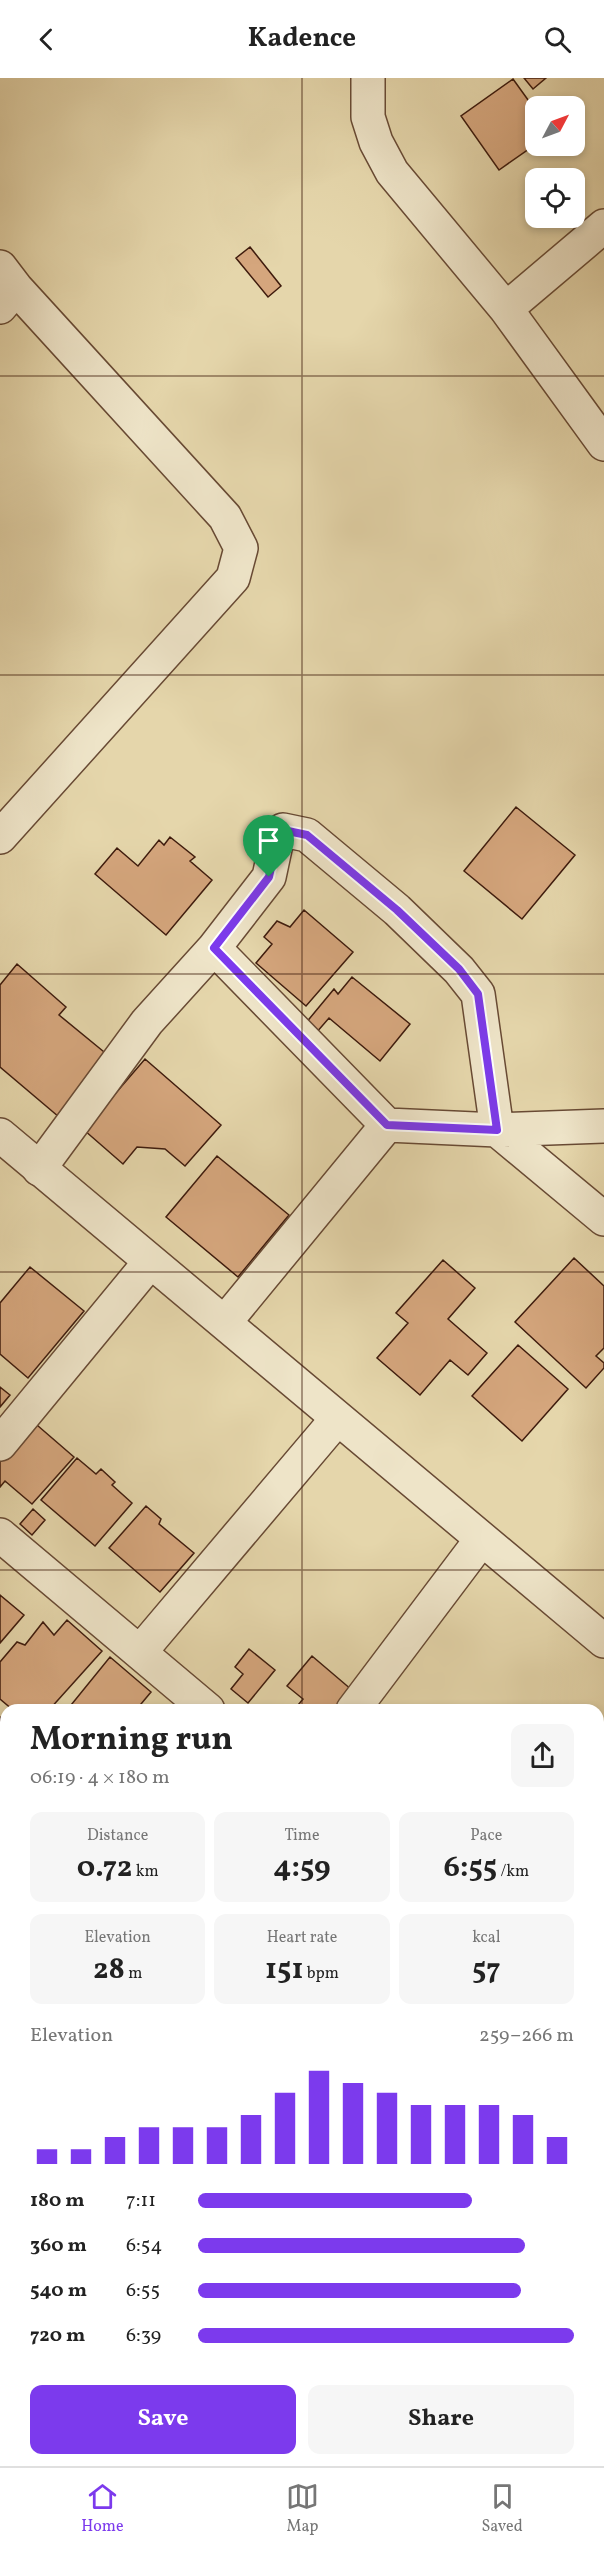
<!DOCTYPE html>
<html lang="en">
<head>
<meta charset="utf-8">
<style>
	:root { --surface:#fff; --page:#f6f6f6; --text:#222; --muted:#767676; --line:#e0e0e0; --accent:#7c3aed }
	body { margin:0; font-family:Vollkorn,serif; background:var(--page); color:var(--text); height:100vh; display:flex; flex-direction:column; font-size:22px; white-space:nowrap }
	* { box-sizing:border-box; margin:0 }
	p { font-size:20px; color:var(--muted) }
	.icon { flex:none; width:33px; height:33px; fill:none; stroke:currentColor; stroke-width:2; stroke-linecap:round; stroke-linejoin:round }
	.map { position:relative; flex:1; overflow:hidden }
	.drawer { position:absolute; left:0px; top:1626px; width:604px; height:762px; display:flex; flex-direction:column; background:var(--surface); border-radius:18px 18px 0 0; box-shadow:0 3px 9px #0003 }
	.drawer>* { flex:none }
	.needle { width:39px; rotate:49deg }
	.buttons { position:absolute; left:525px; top:18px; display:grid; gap:12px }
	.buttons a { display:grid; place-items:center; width:60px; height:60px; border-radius:12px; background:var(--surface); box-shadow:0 3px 9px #0003; font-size:30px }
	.pin { position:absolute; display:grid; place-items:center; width:51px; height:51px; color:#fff; margin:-62px -26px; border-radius:50% 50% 50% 0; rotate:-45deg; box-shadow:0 0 6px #0007 }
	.pin .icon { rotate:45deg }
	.round { display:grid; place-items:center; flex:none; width:63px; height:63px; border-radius:12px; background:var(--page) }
	.overview { display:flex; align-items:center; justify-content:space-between; height:102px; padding:0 30px }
	h1 { font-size:33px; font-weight:700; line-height:45px }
	.metrics { display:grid; grid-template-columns:repeat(3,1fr); gap:9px; height:102px; padding:6px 30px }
	.metrics div { display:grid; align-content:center; border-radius:12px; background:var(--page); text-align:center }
	.metrics b { font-size:30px; font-weight:700 }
	.metrics small { font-size:16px; font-weight:400 }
	.metrics p { font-size:16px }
	.chart { height:168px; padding:12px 30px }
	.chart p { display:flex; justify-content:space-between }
	.chart svg { width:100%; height:108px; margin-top:6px; stroke:var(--accent); stroke-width:6 }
	.cta { display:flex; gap:12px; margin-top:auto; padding:12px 30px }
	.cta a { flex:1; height:69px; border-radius:12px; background:var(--accent); color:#fff; font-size:24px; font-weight:700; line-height:69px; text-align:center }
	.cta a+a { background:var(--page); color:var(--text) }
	ul { padding:0 30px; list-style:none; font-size:20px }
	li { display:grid; grid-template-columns:96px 72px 1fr; align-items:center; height:45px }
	li i { height:15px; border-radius:8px; background:var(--accent) }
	header { display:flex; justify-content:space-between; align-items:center; height:78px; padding:0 30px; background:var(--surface); font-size:27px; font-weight:700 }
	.dock { display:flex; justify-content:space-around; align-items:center; height:84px; border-top:2px solid var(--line); background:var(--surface); font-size:16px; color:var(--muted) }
	.dock a { display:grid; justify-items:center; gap:3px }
	.dock .active { color:var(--accent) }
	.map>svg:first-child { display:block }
	.building { fill:#d5a67d; stroke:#3e1b0d; stroke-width:1.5 }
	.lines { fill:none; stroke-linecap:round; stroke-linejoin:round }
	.minor-casing { stroke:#684a34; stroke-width:36 }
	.tertiary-casing { stroke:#684a34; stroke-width:36 }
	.minor { stroke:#eee4c8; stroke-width:33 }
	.tertiary { stroke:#eee4c8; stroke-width:33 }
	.route-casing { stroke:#fff; stroke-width:12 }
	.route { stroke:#7c3aed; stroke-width:8 }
	.grid { fill:none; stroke:#3e1b0d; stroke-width:1.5; stroke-opacity:0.55 }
</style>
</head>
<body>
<header><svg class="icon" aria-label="back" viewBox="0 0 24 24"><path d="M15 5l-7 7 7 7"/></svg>Kadence<svg class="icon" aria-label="search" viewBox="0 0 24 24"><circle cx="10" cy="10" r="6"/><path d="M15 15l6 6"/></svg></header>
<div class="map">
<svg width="604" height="2388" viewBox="0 0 604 2388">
	<rect width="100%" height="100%" fill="#e5d6ab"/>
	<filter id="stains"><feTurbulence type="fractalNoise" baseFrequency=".00333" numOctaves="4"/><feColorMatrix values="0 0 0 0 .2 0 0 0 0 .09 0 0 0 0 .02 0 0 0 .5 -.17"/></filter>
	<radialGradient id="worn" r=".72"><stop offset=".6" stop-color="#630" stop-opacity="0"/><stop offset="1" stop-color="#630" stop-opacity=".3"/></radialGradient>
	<path class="building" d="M524 0H546L533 11Z
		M513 1 536 33V66L499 92 461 38Z
		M250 169 281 208 268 219 236 180Z
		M516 729 575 777 522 841 464 793Z
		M170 759 195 779 190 783 212 802 166 857 95 796 117 770 138 788 159 762 164 767Z
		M304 832 353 874 306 928 256 885 272 866 264 859 277 843 290 849Z
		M17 886 66 929 59 937 109 978 59 1039 0 989V907Z
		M352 899 410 946 380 983 329 940 316 955 305 946 334 911 338 916Z
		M145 981 221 1047 185 1088 165 1071 137 1069 123 1086 84 1052Z
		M217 1078 289 1137 238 1199 166 1139Z
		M574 1180 604 1208V1270L596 1278 604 1285V1290L586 1310 515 1244Z
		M443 1182 475 1210 448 1241 487 1275 468 1297 450 1282 420 1317 377 1280 408 1245 396 1235Z
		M30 1189 84 1233 28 1300 0 1276V1225Z
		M518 1267 568 1311 522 1363 472 1318Z
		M0 1309 10 1317 0 1329Z
		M30 1341 74 1379 32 1426 5 1403 0 1409V1376Z
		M77 1380 96 1396 101 1391 115 1404 112 1407 132 1425 95 1468 41 1422Z
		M146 1428 161 1441 159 1446 194 1475 160 1514 109 1470Z
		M33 1431 45 1442 32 1457 20 1446Z
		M0 1517 24 1537 0 1565Z
		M67 1542 102 1573 49 1632H13L0 1621V1584L17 1564 25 1567 43 1544 54 1557Z
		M249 1571 275 1592 248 1625 231 1611 243 1596 235 1589Z
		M312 1578 359 1618 348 1632H294L303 1621 287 1608Z
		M110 1579 151 1614 136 1632H67Z
		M0 1639 6 1645V1682L0 1689Z
		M0 1807 6 1812V1856L0 1863Z
		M604 2034V2112L598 2107V2040Z
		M604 2143V2221L598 2224V2149Z
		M0 2144 5 2149 1 2154 6 2158V2262L0 2257Z
		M598 2326 604 2331V2345L598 2352Z
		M117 2382H202L197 2388H124Z
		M217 2382H241L248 2388 253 2382H264L272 2388H213Z
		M399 2382H487L482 2388H398L396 2386Z
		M542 2382H597L592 2388H549Z"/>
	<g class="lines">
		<defs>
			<path id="minor" d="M368 0V39L376 64 392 94 506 231 604 366
				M0 189 16 210 0 229
				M506 231 604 148
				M0 759 233 500 241 470 225 439 16 210
				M214 870 387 1047
				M39 1091 147 944 214 870 269 799 276 766 283 752 307 757 397 832 459 892 478 916 497 1052 604 1141
				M225 1244 387 1047 497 1052 604 1048
				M0 1366 150 1184
				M0 1457 208 1632
				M140 1574 337 1341
				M353 1632 481 1462
				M598 1743 604 1734
				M0 1794 6 1799
				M0 1885 6 1877
				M598 1958 604 1963
				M0 2117 6 2120
				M598 2303 604 2307
				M327 2382 334 2388
				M64 2388 70 2382"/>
			<path id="tertiary" d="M0 1057 604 1563"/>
		</defs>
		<use href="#minor" class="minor-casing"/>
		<use href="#tertiary" class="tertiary-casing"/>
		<use href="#minor" class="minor"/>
		<use href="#tertiary" class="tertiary"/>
	</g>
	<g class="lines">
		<defs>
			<path id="route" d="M283 752 307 757 397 832 459 891 478 916 497 1052 387 1047 214 870 269 799 276 766Z"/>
		</defs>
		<use href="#route" class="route-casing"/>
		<use href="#route" class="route"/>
	</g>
	<path class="grid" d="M302 0V1632M0 298H604M0 597H604M0 896H604M0 1194H604M0 1492H604M0 1791H6M598 1791H604M0 2090H6M598 2090H604M302 2382V2388"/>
	<rect width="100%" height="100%" filter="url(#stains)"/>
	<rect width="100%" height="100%" fill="url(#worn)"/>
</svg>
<div class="buttons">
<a><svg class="needle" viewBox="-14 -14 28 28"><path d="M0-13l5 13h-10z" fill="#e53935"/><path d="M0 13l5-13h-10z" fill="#767676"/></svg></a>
<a><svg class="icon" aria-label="locate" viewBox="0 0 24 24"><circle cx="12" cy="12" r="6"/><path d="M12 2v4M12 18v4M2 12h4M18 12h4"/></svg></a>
</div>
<div class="pin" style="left:269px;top:799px;background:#1e9e55"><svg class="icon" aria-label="arrive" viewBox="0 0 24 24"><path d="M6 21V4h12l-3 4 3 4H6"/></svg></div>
<section class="drawer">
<div class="overview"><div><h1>Morning run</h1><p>06:19 · 4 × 180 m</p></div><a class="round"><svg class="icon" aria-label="share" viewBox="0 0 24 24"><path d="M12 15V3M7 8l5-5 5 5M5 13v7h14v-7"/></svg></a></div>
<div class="metrics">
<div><p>Distance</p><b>0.72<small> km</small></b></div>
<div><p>Time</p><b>4:59</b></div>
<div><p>Pace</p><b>6:55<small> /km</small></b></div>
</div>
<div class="metrics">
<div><p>Elevation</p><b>28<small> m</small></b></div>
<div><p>Heart rate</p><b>151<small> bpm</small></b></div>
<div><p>kcal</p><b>57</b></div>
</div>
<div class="chart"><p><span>Elevation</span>259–266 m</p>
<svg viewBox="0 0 160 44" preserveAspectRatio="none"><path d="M5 44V38M15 44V38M25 44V33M35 44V29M45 44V29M55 44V29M65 44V24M75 44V15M85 44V6M95 44V11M105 44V15M115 44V20M125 44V20M135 44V20M145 44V24M155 44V33"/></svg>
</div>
<ul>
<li><b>180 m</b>7:11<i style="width:73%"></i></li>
<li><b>360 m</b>6:54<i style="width:87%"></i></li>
<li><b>540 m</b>6:55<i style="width:86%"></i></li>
<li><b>720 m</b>6:39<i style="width:100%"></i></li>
</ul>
<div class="cta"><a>Save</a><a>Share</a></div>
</section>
</div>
<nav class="dock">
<a class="active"><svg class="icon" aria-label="home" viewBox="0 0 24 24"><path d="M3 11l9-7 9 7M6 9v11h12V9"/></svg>Home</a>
<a><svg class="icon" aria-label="map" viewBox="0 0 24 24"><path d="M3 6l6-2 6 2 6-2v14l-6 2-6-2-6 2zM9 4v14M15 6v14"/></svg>Map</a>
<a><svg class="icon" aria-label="saved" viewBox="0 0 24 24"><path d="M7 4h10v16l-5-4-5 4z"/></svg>Saved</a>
</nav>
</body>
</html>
